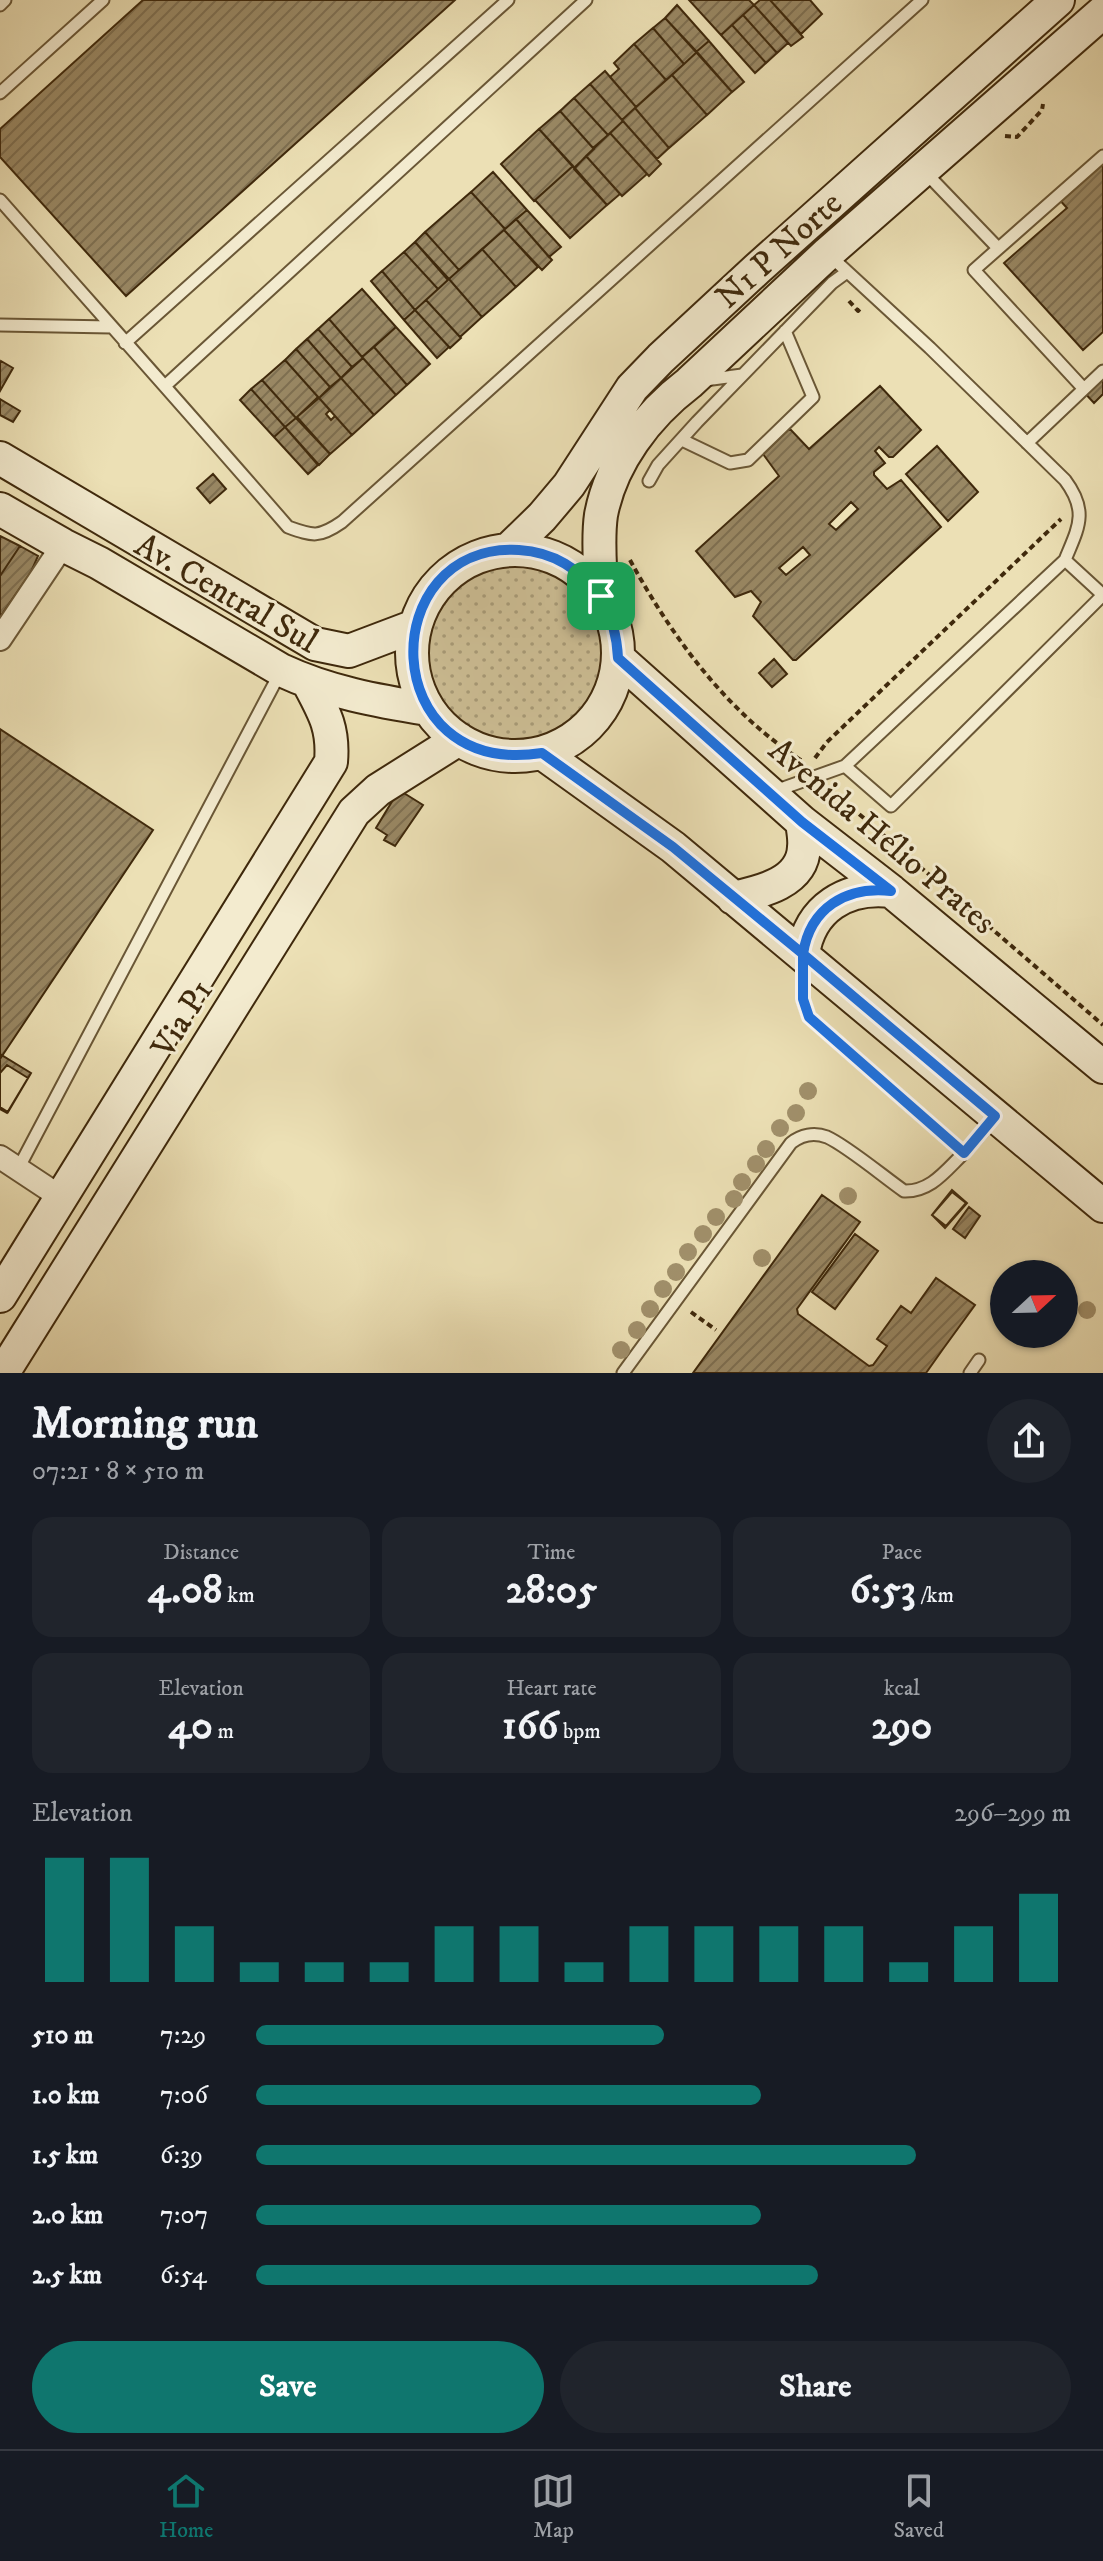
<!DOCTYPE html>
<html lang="en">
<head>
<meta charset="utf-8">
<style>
	:root { --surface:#171b24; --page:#20242c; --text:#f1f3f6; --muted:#9ea1a6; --line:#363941; --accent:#0f766e }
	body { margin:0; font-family:"IM FELL DW Pica",serif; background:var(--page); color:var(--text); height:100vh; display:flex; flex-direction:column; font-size:30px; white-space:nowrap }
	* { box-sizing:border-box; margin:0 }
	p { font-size:26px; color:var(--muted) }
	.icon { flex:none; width:44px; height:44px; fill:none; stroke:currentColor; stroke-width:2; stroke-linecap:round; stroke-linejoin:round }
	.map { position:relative; height:1373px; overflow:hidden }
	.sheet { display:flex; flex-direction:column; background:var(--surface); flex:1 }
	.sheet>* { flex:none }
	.needle { width:52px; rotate:68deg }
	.tools { position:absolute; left:990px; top:1260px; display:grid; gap:16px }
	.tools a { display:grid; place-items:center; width:88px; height:88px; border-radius:50%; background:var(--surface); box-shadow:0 2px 6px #0004; font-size:40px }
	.pin { position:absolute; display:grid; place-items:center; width:68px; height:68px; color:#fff; margin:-34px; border-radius:16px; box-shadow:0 4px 12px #0006 }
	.round { display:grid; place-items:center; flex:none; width:84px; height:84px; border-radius:42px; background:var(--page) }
	.headline { display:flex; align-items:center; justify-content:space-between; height:136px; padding:0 32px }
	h1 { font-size:44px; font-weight:700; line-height:60px }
	.stats { display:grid; grid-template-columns:repeat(3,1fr); gap:12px; height:136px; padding:8px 32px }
	.stats div { display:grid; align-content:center; border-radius:20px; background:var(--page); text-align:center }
	.stats b { font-size:40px; font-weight:700 }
	.stats small { font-size:22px; font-weight:400 }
	.stats p { font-size:22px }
	.chart { height:224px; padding:16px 32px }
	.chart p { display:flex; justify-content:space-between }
	.chart svg { width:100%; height:144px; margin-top:8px; stroke:var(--accent); stroke-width:6 }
	.action { display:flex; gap:16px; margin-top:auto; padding:16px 32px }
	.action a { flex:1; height:92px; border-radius:48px; background:var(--accent); color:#fff; font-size:32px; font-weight:700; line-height:92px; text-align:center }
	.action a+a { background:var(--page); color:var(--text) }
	ul { padding:0 32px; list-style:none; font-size:26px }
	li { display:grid; grid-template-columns:128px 96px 1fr; align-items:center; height:60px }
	li i { height:20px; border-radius:10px; background:var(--accent) }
	.tabs { display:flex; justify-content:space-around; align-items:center; height:112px; border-top:2px solid var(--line); background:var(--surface); font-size:22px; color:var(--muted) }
	.tabs a { display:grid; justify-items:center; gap:4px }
	.tabs .active { color:var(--accent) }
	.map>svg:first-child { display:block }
	.grass { fill:url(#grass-dots); stroke:#877552; stroke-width:2 }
	.building { fill:url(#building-hatch); stroke:#3f290c; stroke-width:2; fill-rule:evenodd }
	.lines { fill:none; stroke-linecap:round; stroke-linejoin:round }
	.lane-casing { stroke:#6a5736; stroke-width:15 }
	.street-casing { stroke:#6a5736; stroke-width:26 }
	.secondary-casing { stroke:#3f290c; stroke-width:36 }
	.path { stroke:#3f290c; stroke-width:4; stroke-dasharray:6 4; stroke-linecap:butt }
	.lane { stroke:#f3ebcf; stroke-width:11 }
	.street { stroke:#f3ebcf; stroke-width:22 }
	.secondary { stroke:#f3ebcf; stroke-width:32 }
	.tree { fill:#a1906b }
	.route-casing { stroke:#fff; stroke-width:16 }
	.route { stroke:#1a73e8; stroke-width:10 }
	.labels { text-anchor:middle; stroke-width:6; stroke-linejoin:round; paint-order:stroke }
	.street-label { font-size:34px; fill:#3f290c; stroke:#f3ebcf }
</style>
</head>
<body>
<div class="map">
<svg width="1103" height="1373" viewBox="0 0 1103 1373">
	<defs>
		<pattern id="grass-dots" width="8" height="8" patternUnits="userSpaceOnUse" patternTransform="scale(2)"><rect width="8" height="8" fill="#cfc198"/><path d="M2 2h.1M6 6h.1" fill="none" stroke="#a99d7a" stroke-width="1.8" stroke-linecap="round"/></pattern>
		<pattern id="building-hatch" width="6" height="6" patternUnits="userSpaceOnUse" patternTransform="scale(2)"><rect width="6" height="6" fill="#998864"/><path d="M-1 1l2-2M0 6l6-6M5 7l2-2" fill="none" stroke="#7e6f51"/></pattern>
	</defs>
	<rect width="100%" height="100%" fill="#ece0b5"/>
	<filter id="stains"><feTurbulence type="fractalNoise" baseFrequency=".0025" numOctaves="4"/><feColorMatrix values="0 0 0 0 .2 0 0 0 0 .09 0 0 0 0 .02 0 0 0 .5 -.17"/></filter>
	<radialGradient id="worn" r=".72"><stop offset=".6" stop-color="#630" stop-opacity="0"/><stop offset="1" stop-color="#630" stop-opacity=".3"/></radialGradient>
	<path class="grass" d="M425 655a89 89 0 1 1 178 0a89 89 0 1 1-178 0Z"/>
	<path class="building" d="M143 0H455L126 296 0 157V129Z
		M689 0H749L754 5 721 35Z
		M760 0H770L803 37 791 46 754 5Z
		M770 0H810L822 14 801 34Z
		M677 5 709 41 696 52 665 18Z
		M754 5 788 43 777 53 743 15Z
		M743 15 777 53 766 63 732 25Z
		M665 18 697 52 684 64 653 28Z
		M732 25 766 63 755 73 721 35Z
		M653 28 684 64 666 80 634 44Z
		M709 41 744 82 732 92 696 52Z
		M634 44 666 80 636 107 610 77 619 69 614 63Z
		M697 52 732 92 707 115 672 75Z
		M605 71 636 107 622 120 590 84Z
		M672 75 707 115 669 148 635 108Z
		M590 84 623 121 608 135 574 98Z
		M574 98 608 135 593 148 560 111Z
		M635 108 669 148 657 159 622 120Z
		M560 111 594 149 574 168 539 129Z
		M623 121 661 164 649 176 610 133Z
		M539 129 573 166 534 201 501 164Z
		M610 133 647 174 622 196 586 156Z
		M586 156 620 194 607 205 574 169Z
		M1097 161 1103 167V332L1083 350 1004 263 1067 208 1057 197Z
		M573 166 607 205 570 238 535 200Z
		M493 172 527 210 505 229 471 192Z
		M471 192 505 229 459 270 425 232Z
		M527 210 561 247 549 257 516 219Z
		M516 219 552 260 542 270 504 230Z
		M504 230 538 267 516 287 482 249Z
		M425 232 459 270 449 279 415 242Z
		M415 242 448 280 438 289 404 252Z
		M482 249 516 287 482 317 449 279Z
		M404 252 438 289 415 310 382 271Z
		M382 271 415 310 404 320 371 281Z
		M449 279 482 317 460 337 426 300Z
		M362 289 396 327 362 357 329 319Z
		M426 300 461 338 450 348 415 310Z
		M415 310 449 347 437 358 404 320Z
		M329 319 363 358 352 367 318 329Z
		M396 327 430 364 407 385 374 347Z
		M318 329 352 367 341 378 307 339Z
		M307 339 341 378 330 387 296 349Z
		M374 347 407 385 396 395 362 357Z
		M296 349 330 387 319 398 285 360Z
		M363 358 396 395 374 415 341 378Z
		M285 360 318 397 296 418 262 380Z
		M1 361 13 368 0 391V363Z
		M1103 370V394L1094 403 1082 390Z
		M341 378 374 415 352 435 319 398Z
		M262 380 296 418 285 427 251 389Z
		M880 386 921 430 893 457H889L879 447 875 451 885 463 874 472V475L887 489 901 480 941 527 796 660H793L753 616 761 602 751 591 735 597 696 551 779 476 763 454 788 430H791L809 449ZM851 502 858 509 836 530 829 524ZM803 547 810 555 786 575 779 568Z
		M251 389 285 427 274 437 240 400Z
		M319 398 330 410 326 414 331 420 335 416 352 435 330 454 297 417Z
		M0 399 20 411 13 422 0 415Z
		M296 418 330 454 319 465 285 427Z
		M285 427 318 465 308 474 274 437Z
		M937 446 978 492 948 521 906 474Z
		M213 474 226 489 210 503 197 488Z
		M0 536 20 546 0 576Z
		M20 546 38 556 31 572 0 617V576Z
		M774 659 787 674 772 687 759 673Z
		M0 729 153 830 0 1059Z
		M399 790 423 805 395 846 384 840 387 835 376 828Z
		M0 1054 31 1073 8 1112 0 1107Z
		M7 1065 28 1078 7 1113 0 1109V1073Z
		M952 1190 967 1203 945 1228 932 1215Z
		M952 1192 966 1203 946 1226 932 1215Z
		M822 1195 860 1222 797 1309 798 1314 869 1366 873 1365 887 1346 877 1339 901 1306 911 1313 936 1278 975 1305 943 1349 926 1373H693Z
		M969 1207 980 1216 965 1238 953 1229Z
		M855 1234 878 1251 835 1309 812 1292Z"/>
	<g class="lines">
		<defs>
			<path id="lane" d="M0 5 5 0
				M0 93 103 0
				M924 171 998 248
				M0 200C96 309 193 417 288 527 313 536 319 538 342 522L922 0
				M0 325 111 327
				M125 343 508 0
				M705 380 742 375
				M166 385 586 0
				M1084 389 974 270 1103 156
				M682 440 730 463 748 460 813 397 785 331
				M1027 443 1103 371
				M649 481 658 465 697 422 832 283 847 272
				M845 766 891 806 1103 595 1065 560
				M775 791 845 766 1065 560C1078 528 1089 512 1065 480L930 348 828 254
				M803 963V999L809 1017 964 1153 994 1118
				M18 1169 281 671
				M623 1373 791 1143C801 1135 814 1132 827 1137 847 1146 884 1177 904 1191 931 1192 946 1170 964 1153
				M970 1373 979 1360"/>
			<path id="street" d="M0 639 63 545
				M0 1157 62 1198"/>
			<path id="secondary" d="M0 458 315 644 349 651 415 626
				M0 509 63 545 99 563 281 670C328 692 377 701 428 709
				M509 549 542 517 569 485 632 388 661 358 757 269 1058 0
				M412 653a103 103 0 1 1 206 0a103 103 0 1 1-206 0Z
				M601 596C601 570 597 542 601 515 611 462 647 415 689 383L828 253 1103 12
				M618 658 802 822 891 891 1103 1067
				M542 753 673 847 1103 1206
				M733 898C760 892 803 883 804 847 805 839 803 830 802 822
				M803 954C810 908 846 886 891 891
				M0 1296 331 762C334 728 324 712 308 682
				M3 1373 354 812 378 790 459 739"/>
		</defs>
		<use href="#lane" class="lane-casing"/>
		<use href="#street" class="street-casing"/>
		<use href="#secondary" class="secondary-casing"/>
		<path class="path" d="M1005 136 1017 137 1042 110 1043 104
			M849 301 858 311 862 307
			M630 560C672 637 728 714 804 762
			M815 758 827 742 1061 519
			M829 788 1103 1025
			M691 1312 716 1330"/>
		<use href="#lane" class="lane"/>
		<use href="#street" class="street"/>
		<use href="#secondary" class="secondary"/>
	</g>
	<g class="tree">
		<circle cx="808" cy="1091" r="9"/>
		<circle cx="796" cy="1113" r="9"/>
		<circle cx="780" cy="1128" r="9"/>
		<circle cx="766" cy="1149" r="9"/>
		<circle cx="756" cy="1164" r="9"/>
		<circle cx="742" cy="1182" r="9"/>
		<circle cx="848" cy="1196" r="9"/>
		<circle cx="734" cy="1199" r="9"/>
		<circle cx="716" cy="1217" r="9"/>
		<circle cx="703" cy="1234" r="9"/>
		<circle cx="688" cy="1252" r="9"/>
		<circle cx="762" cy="1258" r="9"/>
		<circle cx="676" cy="1272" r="9"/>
		<circle cx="663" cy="1289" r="9"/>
		<circle cx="650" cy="1309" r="9"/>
		<circle cx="1087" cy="1310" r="9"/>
		<circle cx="637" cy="1330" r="9"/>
		<circle cx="621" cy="1350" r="9"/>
	</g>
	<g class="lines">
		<defs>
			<path id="route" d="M601 596C579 569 554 552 519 550 374 542 375 779 542 753L673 847 803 954V999L809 1017 964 1153 995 1116 803 954C810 908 846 886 891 891L802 822 618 658C617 635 612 617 601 596"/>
		</defs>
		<use href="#route" class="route-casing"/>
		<use href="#route" class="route"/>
	</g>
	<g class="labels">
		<g class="street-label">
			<text transform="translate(778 249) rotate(-42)" y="12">N1 P Norte</text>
			<text transform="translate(227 592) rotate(30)" y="12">Av. Central Sul</text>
			<text transform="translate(883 835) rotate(40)" y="12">Avenida Hélio Prates</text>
			<text transform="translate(181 1018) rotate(-58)" y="12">Via P1</text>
		</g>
	</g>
	<rect width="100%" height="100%" filter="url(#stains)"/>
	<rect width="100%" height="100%" fill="url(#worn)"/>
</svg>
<div class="tools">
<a><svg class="needle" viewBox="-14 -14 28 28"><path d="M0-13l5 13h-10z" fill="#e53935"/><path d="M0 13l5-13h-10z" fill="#9ea1a6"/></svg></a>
</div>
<div class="pin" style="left:601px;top:596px;background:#1e9e55"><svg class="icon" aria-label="arrive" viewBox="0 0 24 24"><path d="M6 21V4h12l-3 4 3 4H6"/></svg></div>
</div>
<section class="sheet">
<div class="headline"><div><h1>Morning run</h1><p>07:21 · 8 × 510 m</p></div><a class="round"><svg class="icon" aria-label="share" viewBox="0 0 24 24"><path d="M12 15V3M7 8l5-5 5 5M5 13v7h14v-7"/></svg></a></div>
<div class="stats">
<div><p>Distance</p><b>4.08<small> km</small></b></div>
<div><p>Time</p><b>28:05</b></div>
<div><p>Pace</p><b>6:53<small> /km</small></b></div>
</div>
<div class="stats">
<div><p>Elevation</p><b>40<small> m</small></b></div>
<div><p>Heart rate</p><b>166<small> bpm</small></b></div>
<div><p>kcal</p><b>290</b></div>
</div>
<div class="chart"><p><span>Elevation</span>296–299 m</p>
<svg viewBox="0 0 160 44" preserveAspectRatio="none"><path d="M5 44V6M15 44V6M25 44V27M35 44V38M45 44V38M55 44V38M65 44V27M75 44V27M85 44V38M95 44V27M105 44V27M115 44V27M125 44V27M135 44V38M145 44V27M155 44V17"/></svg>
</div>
<ul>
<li><b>510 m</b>7:29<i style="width:50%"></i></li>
<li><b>1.0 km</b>7:06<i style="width:62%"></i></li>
<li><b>1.5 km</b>6:39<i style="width:81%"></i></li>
<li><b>2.0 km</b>7:07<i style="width:62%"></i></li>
<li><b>2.5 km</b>6:54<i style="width:69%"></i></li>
</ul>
<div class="action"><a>Save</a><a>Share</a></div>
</section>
<nav class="tabs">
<a class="active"><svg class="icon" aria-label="home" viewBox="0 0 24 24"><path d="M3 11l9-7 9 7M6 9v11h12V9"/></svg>Home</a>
<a><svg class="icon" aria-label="map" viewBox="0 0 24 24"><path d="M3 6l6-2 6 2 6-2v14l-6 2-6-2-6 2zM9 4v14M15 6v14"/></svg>Map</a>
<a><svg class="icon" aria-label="saved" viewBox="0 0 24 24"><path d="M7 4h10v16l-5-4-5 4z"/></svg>Saved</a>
</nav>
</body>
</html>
